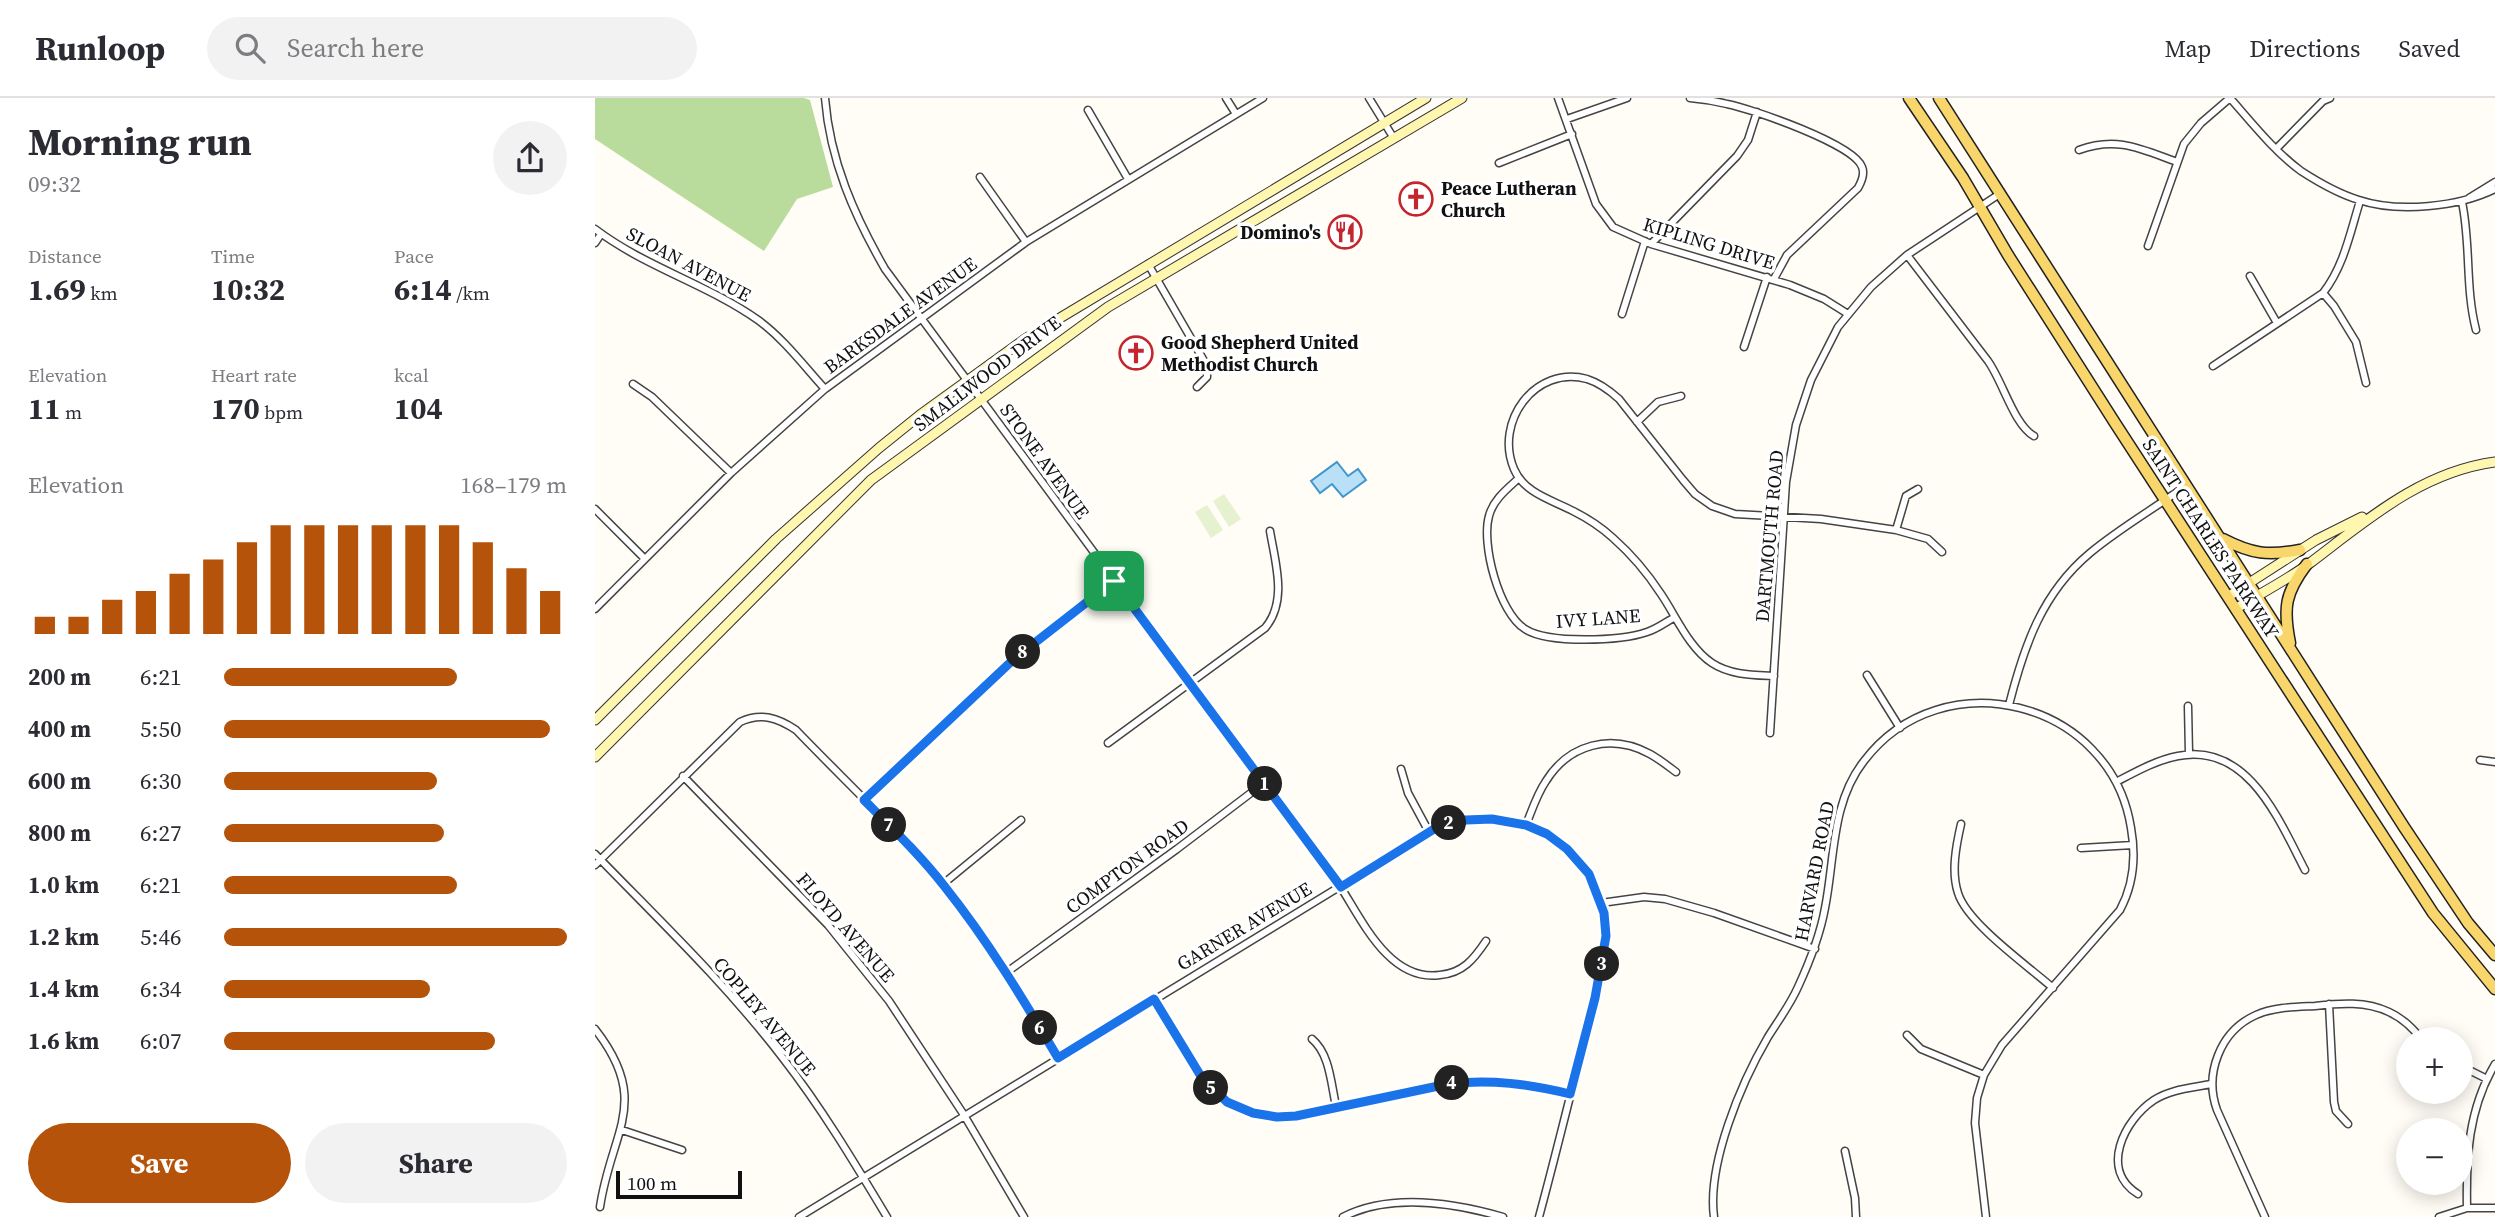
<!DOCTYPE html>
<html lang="en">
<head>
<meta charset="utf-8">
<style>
	:root { --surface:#fff; --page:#f2f2f3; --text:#2b2b33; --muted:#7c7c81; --line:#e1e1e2; --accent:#b45309 }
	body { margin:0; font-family:"Source Serif 4",serif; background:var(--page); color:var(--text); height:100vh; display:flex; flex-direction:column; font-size:26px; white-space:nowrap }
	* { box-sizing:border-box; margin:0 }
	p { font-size:23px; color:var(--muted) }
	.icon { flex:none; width:38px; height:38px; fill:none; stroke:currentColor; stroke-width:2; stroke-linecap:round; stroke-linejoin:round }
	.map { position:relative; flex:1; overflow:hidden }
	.drawer { display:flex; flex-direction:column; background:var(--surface); width:595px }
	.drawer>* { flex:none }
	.buttons { position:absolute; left:1801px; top:929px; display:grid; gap:14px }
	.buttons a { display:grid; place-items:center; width:77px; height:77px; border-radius:50%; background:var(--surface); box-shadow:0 4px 18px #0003; font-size:35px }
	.scale { position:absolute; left:21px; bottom:18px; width:126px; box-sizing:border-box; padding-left:7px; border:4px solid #111; border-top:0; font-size:19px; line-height:24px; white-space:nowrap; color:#111; -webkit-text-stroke:5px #fff; paint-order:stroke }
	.pin { position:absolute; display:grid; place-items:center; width:60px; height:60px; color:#fff; margin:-30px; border-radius:14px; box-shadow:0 4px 10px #0006 }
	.km { position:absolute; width:35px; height:35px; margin:-18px; border-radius:50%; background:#222; color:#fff; font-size:19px; line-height:35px; text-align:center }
	.round { display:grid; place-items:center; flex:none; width:74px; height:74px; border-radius:37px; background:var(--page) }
	.overview { display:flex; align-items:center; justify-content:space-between; height:119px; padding:0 28px }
	h1 { font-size:38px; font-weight:700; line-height:52px }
	.stats { display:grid; grid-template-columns:repeat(3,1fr); gap:10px; height:119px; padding:7px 28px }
	.stats div { display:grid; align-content:center }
	.stats b { font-size:30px; font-weight:700 }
	.stats small { font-size:19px; font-weight:400 }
	.stats p { font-size:19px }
	.chart { height:196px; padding:14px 28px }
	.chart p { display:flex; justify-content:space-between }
	.chart svg { width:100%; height:126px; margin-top:7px; stroke:var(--accent); stroke-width:6 }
	.cta { display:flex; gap:14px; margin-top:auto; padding:14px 28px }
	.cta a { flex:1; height:80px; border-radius:42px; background:var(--accent); color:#fff; font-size:28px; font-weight:700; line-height:80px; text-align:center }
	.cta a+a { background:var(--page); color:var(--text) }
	ul { padding:0 28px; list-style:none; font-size:23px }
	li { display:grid; grid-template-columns:112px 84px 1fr; align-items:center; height:52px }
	li i { height:18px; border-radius:9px; background:var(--accent) }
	header { display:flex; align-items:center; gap:42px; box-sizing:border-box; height:98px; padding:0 35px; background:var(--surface); border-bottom:2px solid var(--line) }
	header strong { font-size:33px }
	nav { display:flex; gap:38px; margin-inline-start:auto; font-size:24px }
	.search { width:490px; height:63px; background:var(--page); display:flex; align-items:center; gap:18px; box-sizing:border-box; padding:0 24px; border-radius:38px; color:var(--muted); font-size:26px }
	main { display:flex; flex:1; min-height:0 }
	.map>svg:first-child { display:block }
	.forest { fill:#b9dc9c }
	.pitch { fill:#e6f2cf }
	.water { fill:#b9e0f7; stroke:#3f96cf; stroke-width:2 }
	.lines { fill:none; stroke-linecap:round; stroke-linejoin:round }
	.street-casing { stroke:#444; stroke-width:9 }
	.secondary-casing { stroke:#333; stroke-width:11 }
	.primary-casing { stroke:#222; stroke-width:13 }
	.street { stroke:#fff; stroke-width:6 }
	.secondary { stroke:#fff6b0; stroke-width:9 }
	.primary { stroke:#f9d66b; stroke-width:10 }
	.route-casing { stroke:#fff; stroke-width:14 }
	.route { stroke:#1a73e8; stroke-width:9 }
	.labels { text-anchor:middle; stroke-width:7; stroke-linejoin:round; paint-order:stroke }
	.poi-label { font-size:19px; font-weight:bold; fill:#111; stroke:#fff; text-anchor:start }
	.street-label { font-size:19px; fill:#111; stroke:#fff }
</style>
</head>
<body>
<header>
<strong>Runloop</strong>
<div class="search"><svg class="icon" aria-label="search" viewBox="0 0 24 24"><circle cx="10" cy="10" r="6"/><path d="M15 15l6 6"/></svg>Search here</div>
<nav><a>Map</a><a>Directions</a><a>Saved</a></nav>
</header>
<main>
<section class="drawer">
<div class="overview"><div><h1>Morning run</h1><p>09:32</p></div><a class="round"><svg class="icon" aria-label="share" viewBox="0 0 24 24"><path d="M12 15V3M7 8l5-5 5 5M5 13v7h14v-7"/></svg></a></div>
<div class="stats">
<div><p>Distance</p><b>1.69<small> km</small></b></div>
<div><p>Time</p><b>10:32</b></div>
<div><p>Pace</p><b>6:14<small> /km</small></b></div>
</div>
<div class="stats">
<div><p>Elevation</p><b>11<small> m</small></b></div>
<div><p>Heart rate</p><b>170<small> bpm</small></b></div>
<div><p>kcal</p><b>104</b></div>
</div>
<div class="chart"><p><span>Elevation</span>168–179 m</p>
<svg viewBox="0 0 160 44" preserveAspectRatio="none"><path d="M5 44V38M15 44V38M25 44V32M35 44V29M45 44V23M55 44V18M65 44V12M75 44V6M85 44V6M95 44V6M105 44V6M115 44V6M125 44V6M135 44V12M145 44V21M155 44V29"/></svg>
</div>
<ul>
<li><b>200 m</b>6:21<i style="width:68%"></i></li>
<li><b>400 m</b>5:50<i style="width:95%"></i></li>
<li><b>600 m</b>6:30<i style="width:62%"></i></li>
<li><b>800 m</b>6:27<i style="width:64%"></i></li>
<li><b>1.0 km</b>6:21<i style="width:68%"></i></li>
<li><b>1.2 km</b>5:46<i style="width:100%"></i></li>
<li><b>1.4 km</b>6:34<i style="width:60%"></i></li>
<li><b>1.6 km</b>6:07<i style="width:79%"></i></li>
</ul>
<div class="cta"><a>Save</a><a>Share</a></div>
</section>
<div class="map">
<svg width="1900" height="1119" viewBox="0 0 1900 1119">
	<rect width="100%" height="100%" fill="#fffdf5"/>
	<path class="forest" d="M0 0H209L215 2 238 89 202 101 169 153 0 41Z"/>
	<path class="pitch" d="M629 396 646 421 634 429 618 403Z
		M612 407 628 432 616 440 600 414Z"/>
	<path class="water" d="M742 364 753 378 763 371 771 382 748 399 737 386 725 395 716 383Z"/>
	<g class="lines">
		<defs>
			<path id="street" d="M230 0C235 63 259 117 290 171L745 788C768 824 795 884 845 877 868 875 879 861 891 843
				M631 0 641 16
				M774 0 798 39
				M963 0 1001 106 1018 129 1056 146 1195 187 1229 201 1253 216
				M1095 0C1107 1 1120 3 1132 6 1157 11 1259 46 1267 69 1270 76 1267 83 1263 90L1192 157 1179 181
				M493 12 533 81
				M972 21 1032 0
				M1681 51 1728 3 1735 0
				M1484 52C1522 38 1546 51 1582 64
				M904 65 977 36
				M385 79 431 144
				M1874 100 1900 84
				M1867 104C1876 147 1870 189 1881 232
				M0 131C50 169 112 186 163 222 189 241 209 268 230 291
				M0 145 6 136
				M1056 146 1142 58 1153 42 1162 14
				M1553 148 1589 46 1606 25 1635 0C1657 25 1679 53 1706 73 1723 84 1744 96 1764 102 1803 115 1864 109 1900 91
				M1312 157 1393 263C1408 284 1419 327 1439 338
				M553 166 612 268V279L602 289
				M1655 178 1682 225
				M1728 195 1739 208 1761 244 1771 285
				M1027 216 1050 143
				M1149 249 1172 179
				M1618 268 1728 195C1749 168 1755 135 1765 103
				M38 286 57 299 136 375
				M1042 324 1063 304 1086 298
				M923 381C912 391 898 402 894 418 886 446 904 515 930 531 953 546 1026 543 1052 534 1062 531 1071 524 1080 519
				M0 411 50 461
				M1301 432 1311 398 1323 391
				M0 511 136 375 230 291 431 144 668 0
				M1272 577 1305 630
				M1179 578C1158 577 1135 577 1117 565 1094 550 1081 518 1066 496 1053 476 1036 456 1018 440 1006 429 992 420 978 413 957 402 929 395 919 371 899 324 940 267 992 281 1005 285 1014 292 1024 301L1088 382 1100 396 1117 408 1140 416 1226 421 1301 432 1333 441 1347 454
				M1414 607C1429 548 1447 495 1495 455 1525 430 1560 410 1592 387
				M1593 608 1594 656
				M1175 635 1191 384 1201 327 1216 282 1243 229 1276 189 1312 157 1406 95
				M513 645 670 530C693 503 680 464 675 433
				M1885 662 1900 664
				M806 671 813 695 834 734
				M88 678 233 827 294 903 369 1017 429 1119
				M1523 683C1542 673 1562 662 1583 658 1653 644 1684 722 1710 772
				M269 702 419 561 519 483
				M1366 726C1361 748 1356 774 1363 795 1372 825 1433 868 1458 890
				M931 727C937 712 942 696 951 683 974 646 1016 635 1055 656 1064 661 1073 668 1081 674
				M1486 750 1538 747
				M0 756C64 822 131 886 187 959 226 1009 259 1064 292 1119
				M0 767 145 624C166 614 183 620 201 632 250 683 303 732 348 787 393 840 428 900 463 960
				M348 786 426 722
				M1006 805 1049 799 1070 801 1119 815 1220 851
				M412 874 582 751 669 685
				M559 901 607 980 632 1004 658 1015 682 1019 701 1018 855 985C897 981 935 986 975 996
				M1734 906 1739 1004 1741 1013 1753 1026
				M0 931C57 1004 16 1033 5 1109
				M1312 937 1326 951 1389 977
				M717 941C735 956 736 986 741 1008
				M1866 968 1892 981
				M27 1032 87 1052
				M1250 1053 1260 1100 1261 1119
				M1543 1096C1504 1072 1529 1022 1559 1002 1576 991 1597 990 1616 986
				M1872 1110C1871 1059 1873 1012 1900 966
				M204 1119 844 728C878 717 916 719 948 734 981 750 1005 787 1010 823 1015 862 999 905 989 943 974 1002 960 1060 944 1119
				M748 1119C795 1095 859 1105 908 1119
				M1119 1119C1112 1066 1146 985 1173 939 1183 923 1195 907 1203 889 1215 863 1225 838 1230 810 1240 760 1236 705 1269 663 1347 560 1516 602 1536 730 1541 758 1539 786 1525 812L1407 947 1389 977 1382 1000 1380 1025 1391 1119
				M1670 1119 1622 1012C1609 976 1625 933 1661 917 1679 909 1701 909 1720 908 1745 905 1771 903 1794 914 1807 920 1818 930 1827 942
				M1844 1119 1872 1110H1900"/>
			<path id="secondary" d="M1634 498 1721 442 1767 419
				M1642 510C1666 495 1692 482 1715 465 1772 422 1826 374 1900 364
				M0 622 181 441 284 350 325 317 430 241 831 0
				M0 659 276 382 513 209 867 0"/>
			<path id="primary" d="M1314 0 1368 80 1413 157 1520 325 1838 815 1900 891
				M1344 0 1809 729 1873 825 1900 857
				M1628 441C1657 456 1673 458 1705 452
				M1695 545C1688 510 1690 495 1712 466"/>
		</defs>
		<use href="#street" class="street-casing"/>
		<use href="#secondary" class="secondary-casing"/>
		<use href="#primary" class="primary-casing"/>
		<use href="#street" class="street"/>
		<use href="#secondary" class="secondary"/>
		<use href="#primary" class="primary"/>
	</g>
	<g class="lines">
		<defs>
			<path id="route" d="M519 483 746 789 844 728 871 722 897 721 931 727 952 736 972 751 994 776 1009 815 1011 838 1000 900 975 996C934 986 896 981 853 986L701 1018 682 1019 658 1015 632 1004 607 980 559 901 463 960C428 901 393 843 350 789 326 758 297 730 269 702L419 561Z"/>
		</defs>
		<use href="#route" class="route-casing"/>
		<use href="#route" class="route"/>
	</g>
	<defs>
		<symbol id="church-ring" viewBox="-11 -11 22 22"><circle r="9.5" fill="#fff" stroke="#c4262e" stroke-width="1.5"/><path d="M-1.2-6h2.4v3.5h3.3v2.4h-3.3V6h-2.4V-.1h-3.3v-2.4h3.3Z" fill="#c4262e"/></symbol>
		<symbol id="restaurant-ring" viewBox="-11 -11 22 22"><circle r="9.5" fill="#fff" stroke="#c4262e" stroke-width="1.5"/><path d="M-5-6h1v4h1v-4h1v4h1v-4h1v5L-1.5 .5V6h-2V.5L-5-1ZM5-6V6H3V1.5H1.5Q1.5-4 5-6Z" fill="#c4262e"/></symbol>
	</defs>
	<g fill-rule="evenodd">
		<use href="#church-ring" x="802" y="82" width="38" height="38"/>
		<use href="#restaurant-ring" x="731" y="115" width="38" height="38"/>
		<use href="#church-ring" x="522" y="236" width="38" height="38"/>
	</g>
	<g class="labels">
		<g class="poi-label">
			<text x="846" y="97">Peace Lutheran<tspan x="846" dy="22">Church</tspan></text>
			<text x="726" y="141" text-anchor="end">Domino's</text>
			<text x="566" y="251">Good Shepherd United<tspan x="566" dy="22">Methodist Church</tspan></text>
		</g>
		<g class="street-label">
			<text transform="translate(1114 145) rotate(17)" y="7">KIPLING DRIVE</text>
			<text transform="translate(94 166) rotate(28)" y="7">SLOAN AVENUE</text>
			<text transform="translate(305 217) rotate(-36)" y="7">BARKSDALE AVENUE</text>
			<text transform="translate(392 275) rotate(-37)" y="7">SMALLWOOD DRIVE</text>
			<text transform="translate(450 363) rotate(54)" y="7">STONE AVENUE</text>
			<text transform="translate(1174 438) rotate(-85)" y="7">DARTMOUTH ROAD</text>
			<text transform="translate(1616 440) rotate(57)" y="7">SAINT CHARLES PARKWAY</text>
			<text transform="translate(1003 520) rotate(-4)" y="7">IVY LANE</text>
			<text transform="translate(532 768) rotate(-36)" y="7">COMPTON ROAD</text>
			<text transform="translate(1219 773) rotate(-79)" y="7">HARVARD ROAD</text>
			<text transform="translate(649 828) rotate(-31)" y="7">GARNER AVENUE</text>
			<text transform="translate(251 829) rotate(49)" y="7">FLOYD AVENUE</text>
			<text transform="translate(170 918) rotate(50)" y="7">COPLEY AVENUE</text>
		</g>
	</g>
</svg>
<div class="buttons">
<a>+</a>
<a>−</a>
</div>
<div class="scale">100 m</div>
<div class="pin" style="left:519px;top:483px;background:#1e9e55"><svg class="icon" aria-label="arrive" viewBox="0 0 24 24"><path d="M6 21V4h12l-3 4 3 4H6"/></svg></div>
<b class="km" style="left:670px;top:686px">1</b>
<b class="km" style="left:854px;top:725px">2</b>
<b class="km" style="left:1007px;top:866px">3</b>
<b class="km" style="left:857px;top:985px">4</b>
<b class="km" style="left:616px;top:990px">5</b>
<b class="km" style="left:445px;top:930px">6</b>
<b class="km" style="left:294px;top:727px">7</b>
<b class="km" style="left:428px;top:554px">8</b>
</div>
</main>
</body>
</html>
